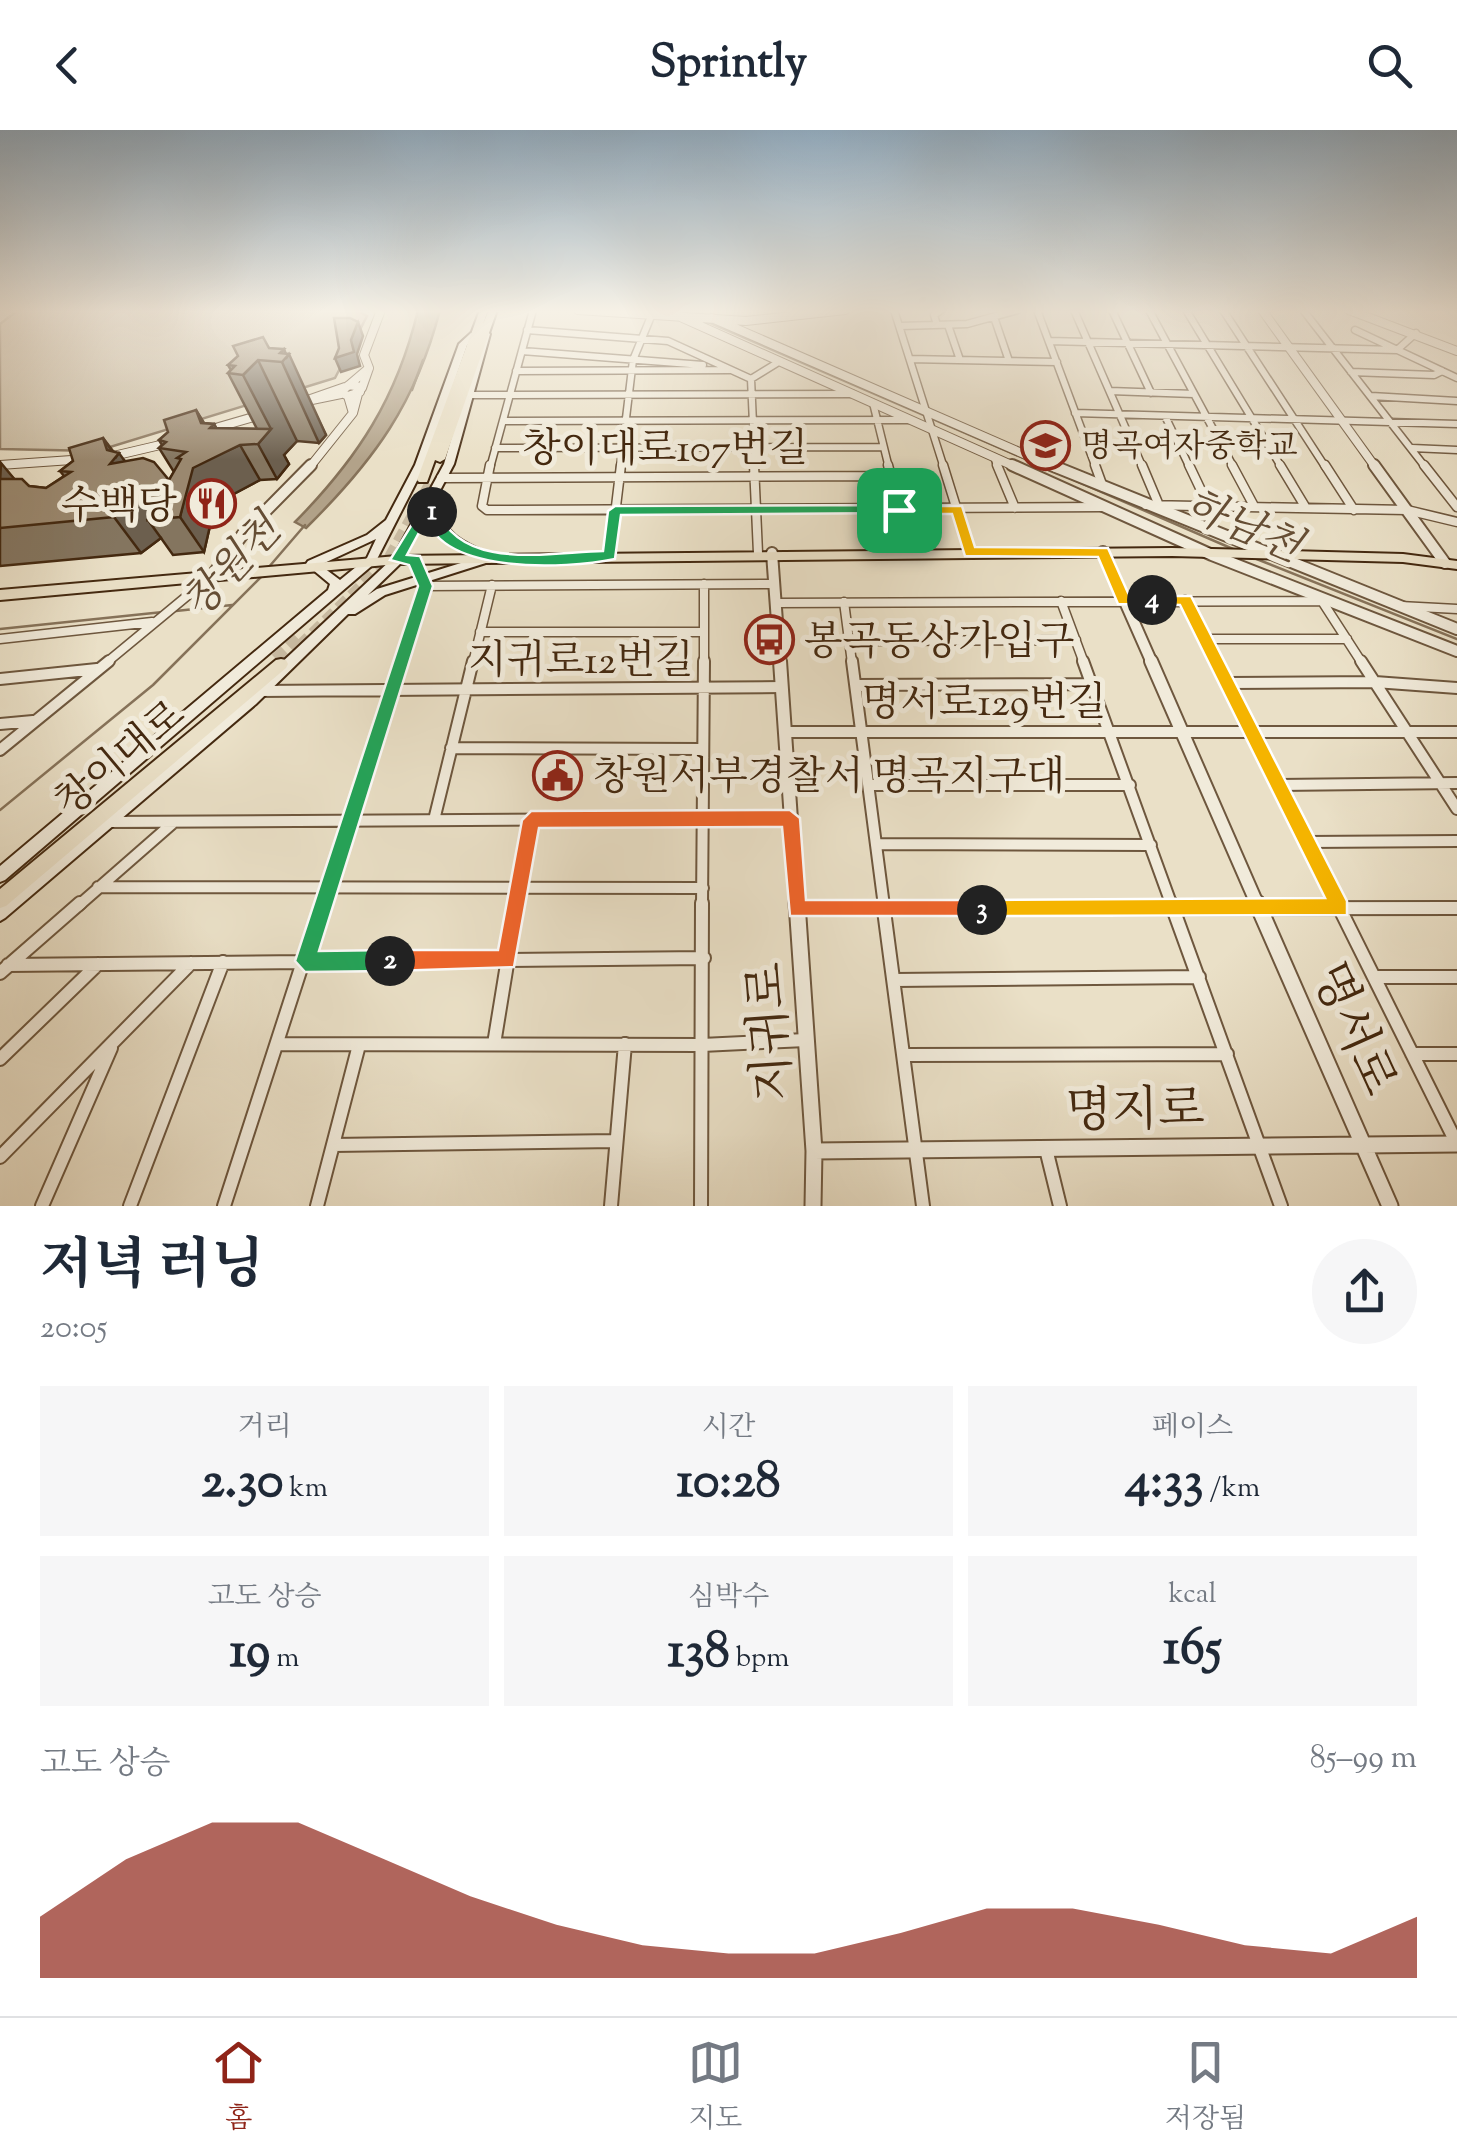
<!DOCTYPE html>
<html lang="ko">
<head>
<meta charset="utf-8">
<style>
	:root { --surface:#fff; --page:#f6f6f7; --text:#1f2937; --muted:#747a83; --line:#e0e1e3; --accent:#8f2418 }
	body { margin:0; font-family:"Sorts Mill Goudy","Noto Serif KR",serif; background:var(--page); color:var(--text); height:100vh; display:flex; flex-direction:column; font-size:38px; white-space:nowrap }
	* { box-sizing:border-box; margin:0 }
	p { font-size:32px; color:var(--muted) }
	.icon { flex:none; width:55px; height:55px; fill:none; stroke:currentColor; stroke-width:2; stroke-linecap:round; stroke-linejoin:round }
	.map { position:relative; height:1076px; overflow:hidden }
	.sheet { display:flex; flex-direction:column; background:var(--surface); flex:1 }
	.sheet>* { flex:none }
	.pin { position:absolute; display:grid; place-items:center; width:85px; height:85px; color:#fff; margin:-42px; border-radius:20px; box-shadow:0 5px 15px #0006 }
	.km { position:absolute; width:50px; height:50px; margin:-25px; border-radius:50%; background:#222; color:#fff; font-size:28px; line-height:50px; text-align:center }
	.round { display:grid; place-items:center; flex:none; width:105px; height:105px; border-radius:52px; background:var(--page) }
	.overview { display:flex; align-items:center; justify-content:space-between; height:170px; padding:0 40px }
	h1 { font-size:55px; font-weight:700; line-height:75px }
	.stats { display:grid; grid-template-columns:repeat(3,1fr); gap:15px; height:170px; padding:10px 40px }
	.stats div { display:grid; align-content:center; border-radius:0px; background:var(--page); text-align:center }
	.stats b { font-size:50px; font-weight:700 }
	.stats small { font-size:28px; font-weight:400 }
	.stats p { font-size:28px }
	.chart { height:280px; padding:20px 40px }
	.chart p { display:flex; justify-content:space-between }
	.chart svg { width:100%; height:180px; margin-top:10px; fill:var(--accent); opacity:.7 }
	header { display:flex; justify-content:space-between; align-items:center; height:130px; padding:0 40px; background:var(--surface); font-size:45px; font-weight:700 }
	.tab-bar { display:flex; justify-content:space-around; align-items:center; height:140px; border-top:2px solid var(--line); background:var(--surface); font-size:28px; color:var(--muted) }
	.tab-bar a { display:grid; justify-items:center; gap:5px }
	.tab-bar .current { color:var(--accent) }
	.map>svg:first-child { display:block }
	.green { fill:#cec1a8; stroke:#89755c; stroke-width:2.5 }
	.water { fill:#b2a289; stroke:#867259; stroke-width:2.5 }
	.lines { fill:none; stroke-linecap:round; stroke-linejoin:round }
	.stream { stroke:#867259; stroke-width:2.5 }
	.primary-tunnel { stroke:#c9bba2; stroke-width:12; stroke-dasharray:12 6; stroke-linecap:butt }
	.minor-far3-casing { stroke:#6e573e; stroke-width:9 }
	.minor-far2-casing { stroke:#6e573e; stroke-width:11 }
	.minor-far1-casing { stroke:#6e573e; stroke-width:14 }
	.minor-casing { stroke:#6e573e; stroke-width:16 }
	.tertiary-far3-casing { stroke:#6e573e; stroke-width:10 }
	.tertiary-far2-casing { stroke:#6e573e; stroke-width:14 }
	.tertiary-far1-casing { stroke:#6e573e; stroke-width:16 }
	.tertiary-casing { stroke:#6e573e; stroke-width:19 }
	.secondary-casing { stroke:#442910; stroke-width:4 }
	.primary-casing { stroke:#442910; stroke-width:4 }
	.minor-far3 { stroke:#f1ebdb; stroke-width:6 }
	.minor-far2 { stroke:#f1ebdb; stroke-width:8 }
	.minor-far1 { stroke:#f1ebdb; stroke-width:10 }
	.minor { stroke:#f1ebdb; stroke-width:12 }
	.tertiary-far3 { stroke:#f1ebdb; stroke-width:8 }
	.tertiary-far2 { stroke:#f1ebdb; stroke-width:10 }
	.tertiary-far1 { stroke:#f1ebdb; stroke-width:12 }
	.tertiary { stroke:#f1ebdb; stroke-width:15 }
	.secondary { fill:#f1ebdb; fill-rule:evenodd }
	.primary { fill:#eae0c7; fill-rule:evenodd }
	.wall { fill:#84755f; stroke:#442910; stroke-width:2.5 }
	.shaded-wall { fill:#6c5f4e; stroke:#442910; stroke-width:2.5 }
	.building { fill:#9a886f; stroke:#442910; stroke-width:2.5 }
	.split-1 { fill:#22a559; stroke:#fff; stroke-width:2.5 }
	.split-2 { fill:#22a559; stroke:#fff; stroke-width:2.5 }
	.split-3 { fill:#f0652b; stroke:#fff; stroke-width:2.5 }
	.split-4 { fill:#f5b400; stroke:#fff; stroke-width:2.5 }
	.split-5 { fill:#f5b400; stroke:#fff; stroke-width:2.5 }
	.labels { text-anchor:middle; stroke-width:10; stroke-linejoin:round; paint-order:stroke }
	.far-poi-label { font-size:32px; fill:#442910; stroke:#f1ebdb; text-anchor:start }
	.street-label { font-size:40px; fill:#442910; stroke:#f1ebdb }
	.poi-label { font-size:40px; fill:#442910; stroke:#f1ebdb; text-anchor:start }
	.water-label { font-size:42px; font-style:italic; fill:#654d34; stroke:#f1ebdb }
	.near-street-label { font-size:48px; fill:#442910; stroke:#f1ebdb }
</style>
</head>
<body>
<header><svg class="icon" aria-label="back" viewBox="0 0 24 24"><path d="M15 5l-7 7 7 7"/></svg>Sprintly<svg class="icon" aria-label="search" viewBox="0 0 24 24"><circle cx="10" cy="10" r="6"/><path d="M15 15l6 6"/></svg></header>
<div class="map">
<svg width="1457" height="1076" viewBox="0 0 1457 1076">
	<rect width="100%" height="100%" fill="#eae0c7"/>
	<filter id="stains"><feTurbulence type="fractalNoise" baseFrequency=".002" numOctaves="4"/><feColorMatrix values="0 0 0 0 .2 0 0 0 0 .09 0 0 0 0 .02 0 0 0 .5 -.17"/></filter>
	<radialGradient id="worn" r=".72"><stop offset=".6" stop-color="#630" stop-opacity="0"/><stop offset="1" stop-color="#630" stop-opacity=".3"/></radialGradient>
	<path class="green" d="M18 180H356L367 186 335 248 97 321 0 319V194Z"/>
	<path class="water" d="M418 180H440C416 273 374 331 306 398L295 392C358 328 397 268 418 180Z"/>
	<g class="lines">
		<path class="stream" d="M680 180 692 185
			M708 192 926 286
			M412 260 423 230
			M933 289 1233 419
			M1254 428 1457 509
			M268 438 305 395
			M176 481 232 475
			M0 499 163 482
			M0 680 153 555 263 445"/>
		<path class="primary-tunnel" d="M300 516 389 429 433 349
			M276 529 301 505"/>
		<defs>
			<path id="minor-far3" d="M894 180 944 338
				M1037 180 1096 338
				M1074 180 1143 338
				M1112 180 1151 263
				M1149 180 1234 338
				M1186 180 1282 338
				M1223 180 1326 338
				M1303 180 1426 338
				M994 187 1009 231
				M937 195 934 185 941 180
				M948 195 960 230
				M900 196 967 194 1018 180
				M527 200 668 211 751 249
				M1355 200 1457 248
				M1049 211 1397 220 1416 203
				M522 221 703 235
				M910 229 1057 232
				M516 241 729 240
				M1351 242 1434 245 1442 241
				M1110 261 1194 264
				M472 265 853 264
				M1371 266 1457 271
				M873 273 889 338
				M1075 283 1457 294
				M1165 286 1190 338
				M503 291 910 290
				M495 318 882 317
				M1412 318 1457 320
				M994 327 998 338
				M490 338 533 180
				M620 338 633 230 652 184
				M755 338 751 249 777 233"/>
			<path id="minor-far2" d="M490 335 482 376 487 380 1104 377
				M754 335 758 423
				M888 335 899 379
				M943 335 970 422
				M997 335 1015 378
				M1095 335 1103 357
				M1142 335 1158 373
				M1189 335 1208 375
				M1232 335 1254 376
				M1280 335 1306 378
				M1325 335 1354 380
				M1424 335 1457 377
				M441 348 890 346
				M1146 375 1407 380 1457 392
				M610 426 621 335
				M415 430 425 455
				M425 456 775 454
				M1320 468 1362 533
				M1185 470 1217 533
				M1061 471 1084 533
				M844 472 852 533
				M776 473 1322 471
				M1400 476 1457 479
				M480 502H703
				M0 509 152 492
				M1206 509H1347
				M850 511 1076 510
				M106 533 210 447
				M400 533 425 456
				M473 533 492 455
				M704 533V454"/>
			<path id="minor-far1" d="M852 531 884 776
				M1083 531 1172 776
				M1215 531 1338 776
				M1361 531 1457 679
				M0 549 97 539
				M1228 553 1375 552 1457 558
				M856 555 1091 554
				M260 561 782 557
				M0 594 33 591
				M785 602H1457
				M451 618 701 619
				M0 620 109 531
				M870 655H1130
				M1279 655 1457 653
				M434 690 473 531
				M108 692 790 688
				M1307 712 1457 711
				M877 714 1151 715
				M98 757 703 758
				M78 776 174 692
				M321 776 401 531
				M517 776 531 690
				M702 776 704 531"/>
			<path id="minor" d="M883 773 923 1076
				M1171 773 1281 1076
				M1337 773 1457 1014
				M797 779 1457 778
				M8 835 704 828
				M0 843 80 773
				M1374 847H1457
				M895 850 1199 847
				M278 914 702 915 806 910
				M494 914 517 773
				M1412 924H1457
				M905 925 1227 924
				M0 929 98 834
				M333 1015 615 1011
				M1046 1019 1060 1076
				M0 1027 191 833
				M42 1076 111 918
				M130 1076 223 832
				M224 1076 322 773
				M317 1076 359 915
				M611 1076 625 914
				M701 1076 702 773"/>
			<path id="tertiary-far3" d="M578 180 746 191 845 180
				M1262 180 1376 338
				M1349 180 1457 221
				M676 185 1018 338
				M712 188 1056 338
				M369 238 364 225 381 180
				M349 255 369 238 362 258
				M349 255 361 257 360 262 348 266 340 262Z
				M341 264 302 272 345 257
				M348 266 353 283 358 264
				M205 301 264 284
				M109 327 173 312
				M0 335 86 329
				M309 338 353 283"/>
			<path id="tertiary-far2" d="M1012 335 1212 425 1457 521
				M1051 335 1457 499
				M1374 335 1445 433
				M1103 422 1152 533
				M772 423 780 533
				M214 443 243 404 311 335"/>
			<path id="tertiary-far1" d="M780 531 797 776
				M1151 531 1258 776"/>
			<path id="tertiary" d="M797 773 814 1021 813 1076
				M1257 773 1390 1076
				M814 1021 1457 1014"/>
			<path id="secondary" d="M486 201 490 204 454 334 435 370C444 404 460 412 492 425L494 428 492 431 385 465 355 484H348L256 574 5 788 0 791V773L246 566 393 428 444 334 482 204ZM428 383C437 407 454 417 477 428L377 459 368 465 401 433Z
				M471 203 478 205 467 215 425 335 375 433 5 750 0 752V736L328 460 330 454 306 434 308 431 367 405 386 390 415 335 459 214ZM376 409 367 428 340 450 320 435Z"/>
			<path id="primary" d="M480 180H488L483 194 489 180H497L445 329 440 332 435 330 427 352H419L417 350Z
				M1172 418 1403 424 1457 431V439L1403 432 1172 426 397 434 0 470V460L397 426Z
				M281 529 286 530 288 534 286 538 6 776 0 778V759L276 530Z"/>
		</defs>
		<use href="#minor-far3" class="minor-far3-casing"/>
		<use href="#minor-far2" class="minor-far2-casing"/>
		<use href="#minor-far1" class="minor-far1-casing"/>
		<use href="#minor" class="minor-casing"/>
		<use href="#tertiary-far3" class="tertiary-far3-casing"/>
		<use href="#tertiary-far2" class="tertiary-far2-casing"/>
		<use href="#tertiary-far1" class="tertiary-far1-casing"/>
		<use href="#tertiary" class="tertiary-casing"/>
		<use href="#secondary" class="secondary-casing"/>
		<use href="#primary" class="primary-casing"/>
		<use href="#minor-far3" class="minor-far3"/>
		<use href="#minor-far2" class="minor-far2"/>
		<use href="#minor-far1" class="minor-far1"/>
		<use href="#minor" class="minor"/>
		<use href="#tertiary-far3" class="tertiary-far3"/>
		<use href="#tertiary-far2" class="tertiary-far2"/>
		<use href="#tertiary-far1" class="tertiary-far1"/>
		<use href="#tertiary" class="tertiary"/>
		<use href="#secondary" class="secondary"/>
		<use href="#primary" class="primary"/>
	</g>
	<path class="wall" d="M269 218 286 224 326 305 319 313 297 311 284 325 289 334 277 349 260 350 215 374 204 422 173 425 161 408 141 423 0 436V333L14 349 29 356 46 358 64 346 60 341 103 308 113 321 125 331 169 350 174 342 159 318 162 315 159 310 196 280 204 293 214 294 216 298 257 299 228 243 231 240 228 235Z"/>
	<path class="shaded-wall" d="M358 192 363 206 357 224 360 236 341 242 335 228Z
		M284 219 287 227 289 224 326 305 319 313 282 232 280 223Z
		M258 230 297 311 284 325 289 334 277 349 258 314 271 299 243 245Z
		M196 280 217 316 210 298 214 294 229 320 240 315 260 350 215 374 204 422 180 387 201 293Z
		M103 308 116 327 119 323 144 358 110 334Z
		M1 333 31 369 0 353Z
		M150 368 164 388 148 390 161 408 141 423 114 387 132 374Z"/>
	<path class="building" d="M334 188H350L358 192 351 210 354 222 335 228 339 218Z
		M263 207 269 218 284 219 280 223 289 224 282 232 258 230 243 245 228 243 235 236 228 235 238 226 233 216Z
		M196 280 201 293 214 294 210 298 271 299 258 314 240 315 193 338 180 387 148 390 154 379 150 368 132 374 114 387 0 398V349H22L29 356 46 358 71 342 60 341 73 331 69 318 103 308 107 320 119 323 110 334 143 328 154 332 169 350 181 329 177 328 186 322 159 318 166 312 159 310 168 302 164 290Z"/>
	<linearGradient id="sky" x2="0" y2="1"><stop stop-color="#92adc2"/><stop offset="0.55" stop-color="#f6f1e6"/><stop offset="1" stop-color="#f6f1e6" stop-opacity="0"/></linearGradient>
	<rect width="1457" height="330" fill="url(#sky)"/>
	<path class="split-1" d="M899 375 904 383 621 385 615 429C567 439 436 446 425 382L437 379C461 442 549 422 603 421L608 381 615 376Z"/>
	<path class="split-2" d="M430 365 436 370 439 382 428 386 407 425 420 426 433 456 319 821 390 820 400 831 390 841 305 842 295 831 418 456 409 435 390 430Z"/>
	<path class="split-3" d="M790 680 800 688 806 770H982L989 773V786H790L782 697 539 698 514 837 390 841 379 831 390 820H498L522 690 531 681Z"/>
	<path class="split-4" d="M1146 466H1191L1347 771V785L975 786V773L982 770 1325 768 1180 475 1146 474Z"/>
	<path class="split-5" d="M894 376H962L975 417 1108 418 1129 465H1152L1159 470 1152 475 1118 474 1098 427 965 426 952 384H899Z"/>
	<defs>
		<symbol id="school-ring" viewBox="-11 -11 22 22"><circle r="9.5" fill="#f1ebdb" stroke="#8f2418" stroke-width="1.5"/><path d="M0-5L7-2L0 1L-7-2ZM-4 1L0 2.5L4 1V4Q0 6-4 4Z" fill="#8f2418"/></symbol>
		<symbol id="restaurant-ring" viewBox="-11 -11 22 22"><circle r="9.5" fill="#f1ebdb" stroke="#8f2418" stroke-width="1.5"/><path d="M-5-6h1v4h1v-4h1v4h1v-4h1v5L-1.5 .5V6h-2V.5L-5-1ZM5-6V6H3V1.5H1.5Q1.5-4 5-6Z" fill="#8f2418"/></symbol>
		<symbol id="bus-ring" viewBox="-11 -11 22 22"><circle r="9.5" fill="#f1ebdb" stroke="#8f2418" stroke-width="1.5"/><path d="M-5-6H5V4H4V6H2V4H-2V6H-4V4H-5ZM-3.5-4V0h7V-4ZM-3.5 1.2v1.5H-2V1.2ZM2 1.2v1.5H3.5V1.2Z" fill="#8f2418"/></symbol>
		<symbol id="civic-ring" viewBox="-11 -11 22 22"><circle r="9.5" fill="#f1ebdb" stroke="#8f2418" stroke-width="1.5"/><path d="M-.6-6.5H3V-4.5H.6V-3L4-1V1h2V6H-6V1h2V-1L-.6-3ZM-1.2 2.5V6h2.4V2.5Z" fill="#8f2418"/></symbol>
	</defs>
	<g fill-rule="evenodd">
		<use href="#school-ring" x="1018" y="288" width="55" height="55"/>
		<use href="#restaurant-ring" x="184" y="346" width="55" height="55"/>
		<use href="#bus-ring" x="742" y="482" width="55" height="55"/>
		<use href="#civic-ring" x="530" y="618" width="55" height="55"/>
	</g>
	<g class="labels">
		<g class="far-poi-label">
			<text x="1081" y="326">명곡여자중학교</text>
		</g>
		<g class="street-label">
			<text x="665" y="331">창이대로107번길</text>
			<text x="581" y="543">지귀로12번길</text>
			<text x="984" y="585">명서로129번길</text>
			<text transform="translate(119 627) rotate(-40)" y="14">창이대로</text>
		</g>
		<g class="poi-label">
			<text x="177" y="388" text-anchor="end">수백당</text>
			<text x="804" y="524">봉곡동상가입구</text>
			<text x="593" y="659">창원서부경찰서 명곡지구대</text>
		</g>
		<g class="water-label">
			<text transform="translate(1244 394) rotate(23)" y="15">하남천</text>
			<text transform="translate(230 435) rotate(-47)" y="15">창원천</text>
		</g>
		<g class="near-street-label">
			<text transform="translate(1356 898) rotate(66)" y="17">명서로</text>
			<text transform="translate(768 902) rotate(-94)" y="17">지귀로</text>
			<text transform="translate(1135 978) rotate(-1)" y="17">명지로</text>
		</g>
	</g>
	<rect width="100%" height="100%" filter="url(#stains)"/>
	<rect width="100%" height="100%" fill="url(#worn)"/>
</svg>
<div class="pin" style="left:899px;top:380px;background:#1e9e55"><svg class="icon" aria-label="arrive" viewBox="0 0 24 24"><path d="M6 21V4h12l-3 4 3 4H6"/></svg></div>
<b class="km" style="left:432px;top:382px">1</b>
<b class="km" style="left:390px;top:831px">2</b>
<b class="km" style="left:982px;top:780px">3</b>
<b class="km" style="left:1152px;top:470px">4</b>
</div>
<section class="sheet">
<div class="overview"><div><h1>저녁 러닝</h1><p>20:05</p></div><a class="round"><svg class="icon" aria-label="share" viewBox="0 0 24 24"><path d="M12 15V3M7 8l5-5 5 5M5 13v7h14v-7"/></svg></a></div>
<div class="stats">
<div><p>거리</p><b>2.30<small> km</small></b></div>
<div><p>시간</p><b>10:28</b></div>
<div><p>페이스</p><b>4:33<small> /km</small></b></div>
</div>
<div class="stats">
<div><p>고도 상승</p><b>19<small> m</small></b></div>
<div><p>심박수</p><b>138<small> bpm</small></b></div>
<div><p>kcal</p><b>165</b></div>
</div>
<div class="chart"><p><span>고도 상승</span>85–99 m</p>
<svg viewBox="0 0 160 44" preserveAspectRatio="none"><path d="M0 44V29L10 15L20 6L30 6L40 15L50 24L60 31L70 36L80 38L90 38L100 33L110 27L120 27L130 31L140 36L150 38L160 29V44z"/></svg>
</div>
</section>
<nav class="tab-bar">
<a class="current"><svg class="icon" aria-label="home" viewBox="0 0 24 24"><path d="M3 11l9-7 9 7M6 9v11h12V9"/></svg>홈</a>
<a><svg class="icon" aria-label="map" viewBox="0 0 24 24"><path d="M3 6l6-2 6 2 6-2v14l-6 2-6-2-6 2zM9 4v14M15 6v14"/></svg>지도</a>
<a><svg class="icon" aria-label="saved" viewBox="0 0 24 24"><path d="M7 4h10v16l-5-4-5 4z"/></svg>저장됨</a>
</nav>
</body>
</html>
